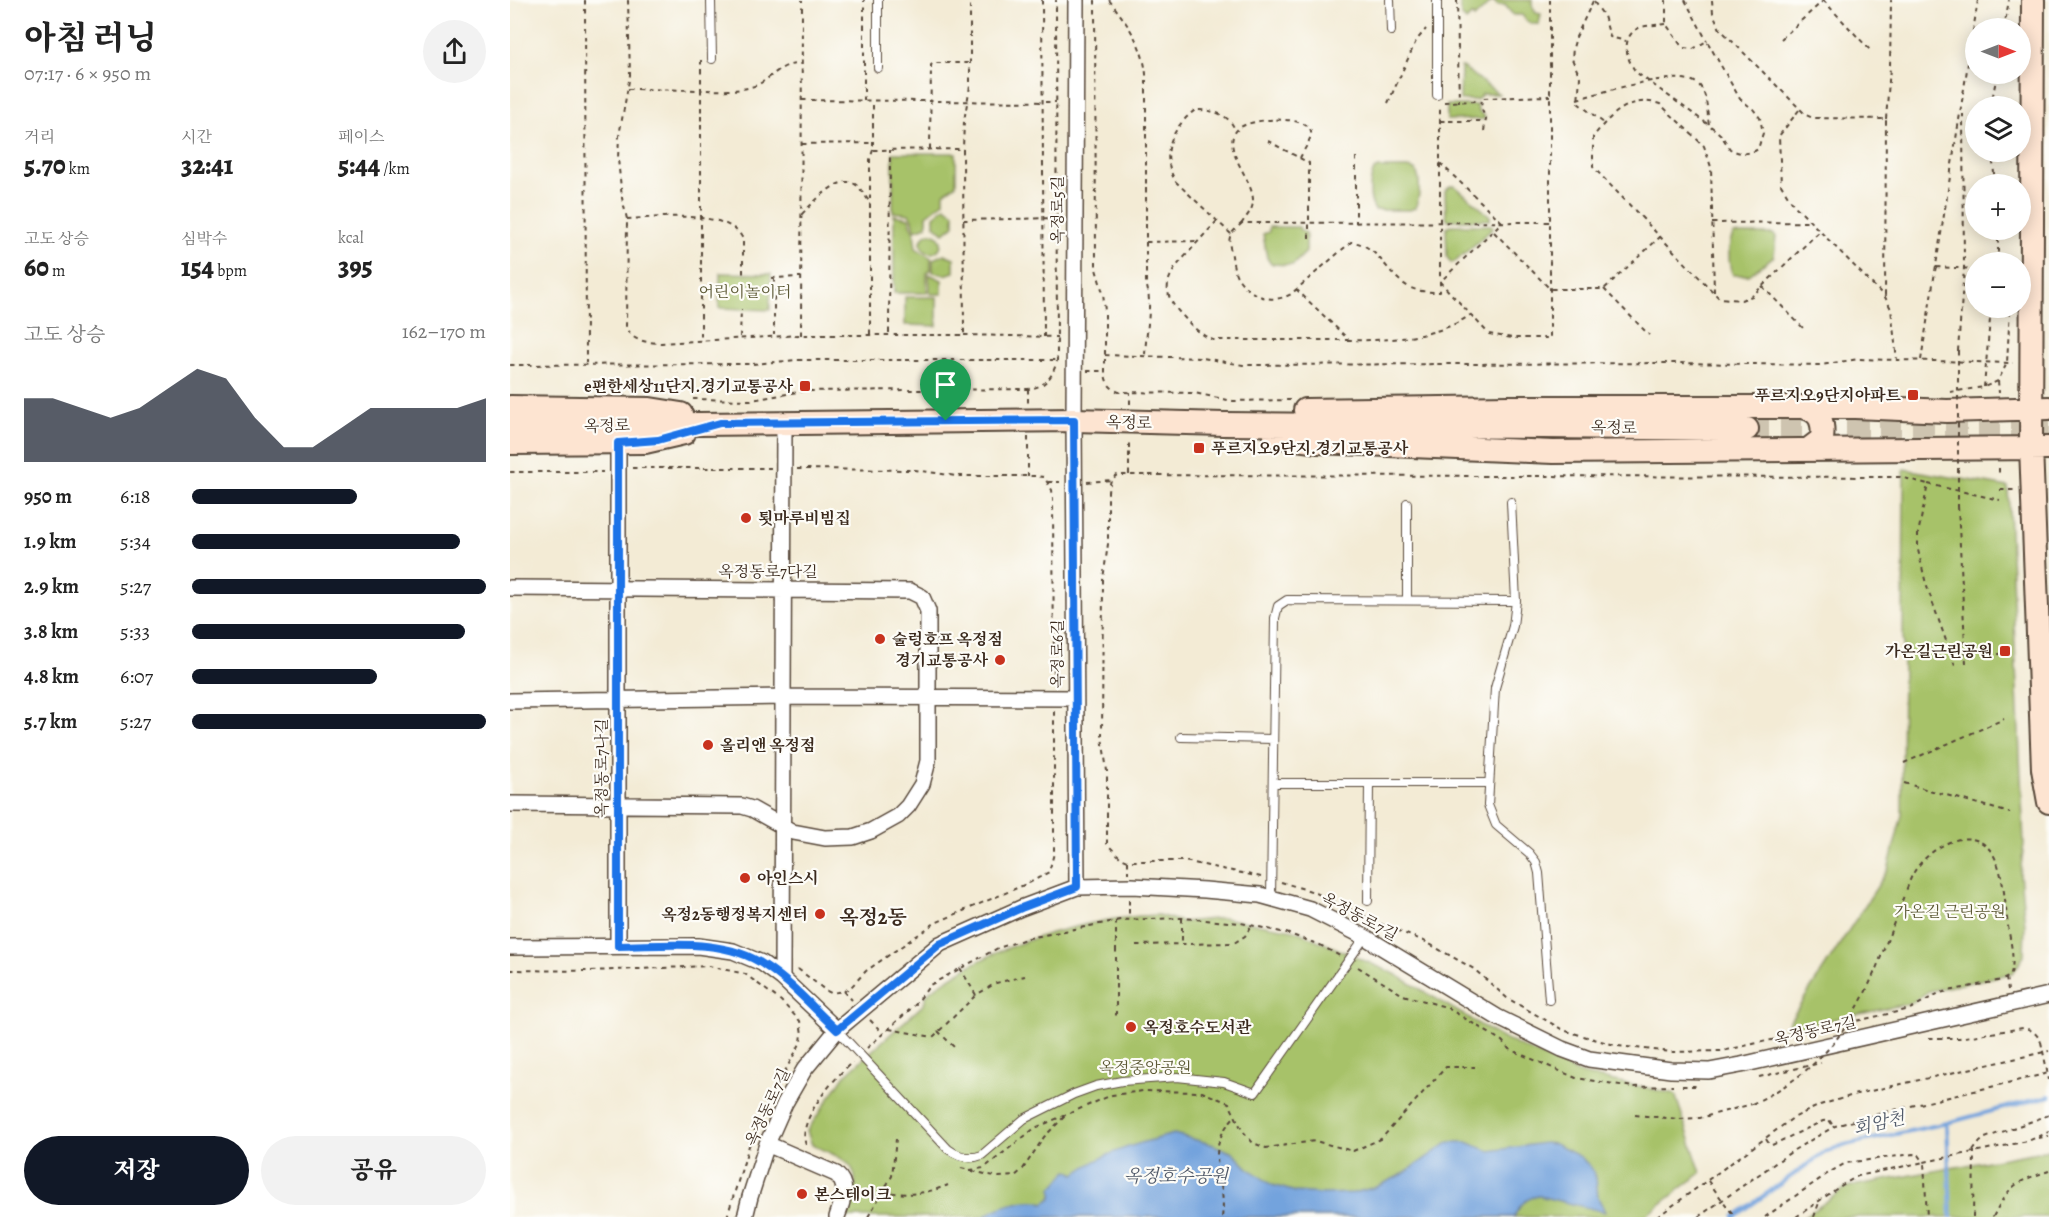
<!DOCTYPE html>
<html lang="ko">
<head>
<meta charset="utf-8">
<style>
	:root { --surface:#fff; --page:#f2f2f2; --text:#222; --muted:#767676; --accent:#111827 }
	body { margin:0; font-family:Alegreya,"Noto Serif KR",serif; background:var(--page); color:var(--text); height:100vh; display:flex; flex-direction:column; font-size:22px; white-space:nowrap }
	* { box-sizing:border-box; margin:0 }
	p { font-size:20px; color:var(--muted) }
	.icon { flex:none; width:33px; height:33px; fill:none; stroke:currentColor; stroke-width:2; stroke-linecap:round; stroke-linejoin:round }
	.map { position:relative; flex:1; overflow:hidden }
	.details { display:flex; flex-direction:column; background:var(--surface); width:510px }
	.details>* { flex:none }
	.needle { width:39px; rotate:90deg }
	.controls { position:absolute; left:1455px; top:18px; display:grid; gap:12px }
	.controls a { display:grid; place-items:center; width:66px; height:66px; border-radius:50%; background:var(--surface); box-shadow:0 3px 15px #0003; font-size:30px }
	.pin { position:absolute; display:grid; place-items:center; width:51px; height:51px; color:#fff; margin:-62px -26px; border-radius:50% 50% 50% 0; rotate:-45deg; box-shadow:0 0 6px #0007 }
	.pin .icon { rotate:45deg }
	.round { display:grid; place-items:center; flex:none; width:63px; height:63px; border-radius:32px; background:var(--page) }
	.overview { display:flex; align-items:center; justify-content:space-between; height:102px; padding:0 24px }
	h1 { font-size:33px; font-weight:800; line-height:45px }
	.figures { display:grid; grid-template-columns:repeat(3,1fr); gap:9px; height:102px; padding:6px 24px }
	.figures div { display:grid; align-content:center }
	.figures b { font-size:26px; font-weight:800 }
	.figures small { font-size:16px; font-weight:400 }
	.figures p { font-size:16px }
	.chart { height:168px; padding:12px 24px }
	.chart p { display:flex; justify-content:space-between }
	.chart svg { width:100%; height:108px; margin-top:6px; fill:var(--accent); opacity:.7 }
	.cta { display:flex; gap:12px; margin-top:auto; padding:12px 24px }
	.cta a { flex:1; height:69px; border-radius:36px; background:var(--accent); color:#fff; font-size:24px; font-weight:800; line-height:69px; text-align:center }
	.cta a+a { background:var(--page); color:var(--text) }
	ul { padding:0 24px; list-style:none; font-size:20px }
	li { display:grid; grid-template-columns:96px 72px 1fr; align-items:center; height:45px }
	li i { height:15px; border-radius:8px; background:var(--accent) }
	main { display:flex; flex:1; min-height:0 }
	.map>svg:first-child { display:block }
	.green { fill:#a7c269; stroke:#717644; stroke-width:1.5 }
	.water { fill:#73a3dd; stroke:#57667e; stroke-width:1.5 }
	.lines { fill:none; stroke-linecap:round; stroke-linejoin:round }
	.stream { stroke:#73a3dd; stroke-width:4 }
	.secondary-tunnel { stroke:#cec4b0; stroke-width:22; stroke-dasharray:22 11; stroke-linecap:butt }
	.lane-casing { stroke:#574739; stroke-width:10 }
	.street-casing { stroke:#574739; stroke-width:18 }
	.secondary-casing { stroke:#574739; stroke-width:26 }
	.path { stroke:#574739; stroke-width:2; stroke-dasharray:4.5 4.5; stroke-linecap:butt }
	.lane { stroke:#fff; stroke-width:8 }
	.street { stroke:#fff; stroke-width:15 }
	.secondary { stroke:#fde4d1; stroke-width:22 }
	.path-bridge { stroke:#574739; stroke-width:2; stroke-dasharray:4.5 4.5; stroke-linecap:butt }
	.route-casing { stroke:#fff; stroke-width:12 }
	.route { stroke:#1a73e8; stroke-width:8 }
	.poi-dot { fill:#c8321e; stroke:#fdfcf7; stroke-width:2 }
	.labels { text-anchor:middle; stroke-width:4.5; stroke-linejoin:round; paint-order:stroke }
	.street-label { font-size:16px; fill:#3b2a1e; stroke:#fdfcf7 }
	.park-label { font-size:16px; fill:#5b5834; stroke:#fdfcf7 }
	.poi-label { font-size:16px; font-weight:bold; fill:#3b2a1e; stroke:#fdfcf7; text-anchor:start }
	.water-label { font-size:18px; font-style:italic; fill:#515a6a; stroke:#fdfcf7 }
	.quarter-label { font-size:20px; font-weight:bold; fill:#3b2a1e; stroke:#fdfcf7 }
</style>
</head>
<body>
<main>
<section class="details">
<div class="overview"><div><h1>아침 러닝</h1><p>07:17 · 6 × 950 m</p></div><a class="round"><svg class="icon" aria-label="share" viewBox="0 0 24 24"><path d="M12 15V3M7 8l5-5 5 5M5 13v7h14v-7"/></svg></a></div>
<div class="figures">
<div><p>거리</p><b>5.70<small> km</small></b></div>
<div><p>시간</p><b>32:41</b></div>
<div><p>페이스</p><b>5:44<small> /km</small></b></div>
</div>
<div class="figures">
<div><p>고도 상승</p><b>60<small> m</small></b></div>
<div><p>심박수</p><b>154<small> bpm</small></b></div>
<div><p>kcal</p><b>395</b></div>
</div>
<div class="chart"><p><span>고도 상승</span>162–170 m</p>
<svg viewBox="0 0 160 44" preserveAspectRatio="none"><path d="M0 44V18L10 18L20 22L30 26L40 22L50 14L60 6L70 10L80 26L90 38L100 38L110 30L120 22L130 22L140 22L150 22L160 18V44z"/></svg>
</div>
<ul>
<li><b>950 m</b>6:18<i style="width:56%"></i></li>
<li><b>1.9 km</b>5:34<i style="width:91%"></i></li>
<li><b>2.9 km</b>5:27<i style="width:100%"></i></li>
<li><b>3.8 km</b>5:33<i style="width:93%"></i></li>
<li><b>4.8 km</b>6:07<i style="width:63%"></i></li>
<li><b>5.7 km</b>5:27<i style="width:100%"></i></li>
</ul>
<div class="cta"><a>저장</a><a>공유</a></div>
</section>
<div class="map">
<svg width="1539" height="1217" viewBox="0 0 1539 1217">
	<rect width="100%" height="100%" fill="#fdfcf7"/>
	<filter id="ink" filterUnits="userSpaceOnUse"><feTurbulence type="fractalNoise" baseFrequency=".0167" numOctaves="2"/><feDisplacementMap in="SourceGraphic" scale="12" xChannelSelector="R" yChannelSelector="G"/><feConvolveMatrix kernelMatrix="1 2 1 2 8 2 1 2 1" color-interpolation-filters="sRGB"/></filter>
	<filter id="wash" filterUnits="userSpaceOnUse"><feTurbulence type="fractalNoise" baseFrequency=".008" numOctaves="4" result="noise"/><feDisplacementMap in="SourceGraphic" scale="24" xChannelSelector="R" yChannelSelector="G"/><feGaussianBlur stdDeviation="1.35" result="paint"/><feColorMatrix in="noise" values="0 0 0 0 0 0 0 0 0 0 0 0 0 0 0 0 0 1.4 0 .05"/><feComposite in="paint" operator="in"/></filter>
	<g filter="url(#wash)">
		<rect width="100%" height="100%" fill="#f3ebd5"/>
		<path class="green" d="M950 0H983L964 18 962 15 956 21 951 15Z
			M983 0H1022V5L1026 13 1031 14 1029 24C1022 25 1016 22 1012 15H1003L995 5H987Z
			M951 67H952L989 94H972L967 100H950Z
			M937 105H967L968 111 974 116 975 119 937 120Z
			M383 153H446V184L434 193V202L417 215V226L405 230 403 221 399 214 383 212Z
			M869 168H901L906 171C911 181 910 198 905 208L900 210H865C858 200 859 181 864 170Z
			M941 186H945L980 216V220H938L936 216 935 191Z
			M435 207 444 213V225L434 233 424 225V216Z
			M384 215 399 218 404 233 406 248 421 258V270L417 273V293H384Z
			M941 225H981L983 228 946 261 941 263 937 257 936 228Z
			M759 227H789L790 230 796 233V252L783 265 761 264 757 258 753 234 759 232Z
			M411 243a10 10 0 1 1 20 0a10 10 0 1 1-20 0Z
			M1224 234H1263L1266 236 1264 256 1239 275H1223C1218 266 1217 242 1224 234Z
			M434 254 444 258V272L435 275 423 272V259Z
			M210 273 261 274 260 310 209 308Z
			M419 274 432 280V294H420Z
			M395 297H427V326L395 325Z
			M1394 469 1498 487 1514 844 1510 874 1515 925 1514 956 1503 973 1419 991 1401 1003 1274 1030 1378 870 1392 815Z
			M648 915 672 922 714 918 784 930 885 974 992 1038 1071 1074 1165 1094 1191 1173 1134 1217H337C353 1168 348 1164 302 1145L297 1131 334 1076 414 1004 416 996 421 990C437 980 452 969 469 961 521 935 590 917 648 915Z
			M1539 1150V1217H1294L1337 1187Z"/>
		<path class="water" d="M664 1134 701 1144 723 1153 738 1168 762 1185 786 1192 813 1194 843 1193 866 1187 893 1174 939 1142H957L979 1151 1034 1143 1045 1144 1071 1157 1082 1169 1086 1178 1088 1197 1095 1212 1029 1196C1015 1198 1010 1205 1004 1217H473C486 1207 519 1196 534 1203L542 1197V1188L558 1170 565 1174C594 1152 629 1143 664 1134Z"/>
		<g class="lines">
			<path class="stream" d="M1437 1123 1441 1217
				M1224 1217 1315 1152 1335 1145 1437 1123 1539 1096"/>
		</g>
	</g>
	<g filter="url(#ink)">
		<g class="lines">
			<path class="secondary-tunnel" d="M1237 429 1539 427"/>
			<defs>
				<path id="lane" d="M201 0 202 59
					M880 0 881 31
					M927 0V95
					M368 68V0
					M1001 502 1006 601
					M897 503V600
					M671 737 763 739
					M763 783H978
					M761 898 765 618 768 606 777 600 1006 601 1003 626 985 688 978 805 986 825 1019 853 1026 862 1029 873 1039 1000
					M858 901 859 783
					M327 1030 438 1149C449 1157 460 1160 472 1155L514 1119 564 1094 586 1086 612 1081 667 1077 714 1082 745 1093 855 937"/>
				<path id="street" d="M566 0 564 420 567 887
					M0 588 400 591 412 597 418 611V761L412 784 398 806 388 816 361 831 343 837 315 838 283 832 242 809 232 806 0 804
					M0 701 273 697 565 698
					M108 946V443
					M0 947 188 946 223 951 252 963 272 978 327 1030
					M272 978 274 423
					M257 1144 326 1174C340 1186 332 1202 327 1217
					M235 1217 240 1197 257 1144 275 1103 294 1070 327 1030 430 944 511 908 567 887 622 886 695 890 750 895 800 909 855 937 987 1017 1052 1049 1079 1059 1161 1070 1199 1071 1231 1065 1539 995"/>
				<path id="secondary" d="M1523 0 1521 446 1533 769 1539 802
					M0 407 140 409 171 414
					M1296 408C1311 412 1314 424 1312 439L1299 449
					M795 410 999 407H1345L1437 411 1539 408
					M0 426 564 420 714 424 1237 429
					M765 436 809 442 1043 452 1539 448
					M0 443 135 442 174 433"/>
			</defs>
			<use href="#lane" class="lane-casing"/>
			<use href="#street" class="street-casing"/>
			<use href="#secondary" class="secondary-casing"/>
			<path class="path" d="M75 0 76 363
				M118 0 120 75 109 136 108 159 112 198 117 219 116 328C123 342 136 342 151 343L291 335H454L453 149 454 121 460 86V0
				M532 0 534 337
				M585 0 586 269 593 293 595 311V373C596 383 600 388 609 392L684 393 723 401 780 400
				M599 0C617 23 633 45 636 74V283C643 305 636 331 635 355
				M947 0 949 102
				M1175 0 1197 41
				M1202 0 1203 13 1210 29 1296 115 1303 118 1376 119 1375 297
				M1313 0 1360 50
				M1083 1 1066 37 1063 48 1062 59 1070 77 1068 103 1095 124
				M1084 2 1094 16 1100 37 1116 41
				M1156 24C1148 25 1139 25 1131 27 1110 35 1115 59 1127 73L1203 128 1211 135 1220 149C1229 154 1239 155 1248 149L1253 133 1250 118 1243 109 1230 99 1197 41 1183 49 1174 48 1170 44 1156 24V0
				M1494 28 1499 0
				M1271 39 1314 0
				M191 60V90C209 90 229 92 247 85 265 76 269 63 292 64
				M118 89 191 90V340
				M1067 99C1091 93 1171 67 1189 85 1198 95 1197 113 1199 125
				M292 100 546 102
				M354 101V0
				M934 102 970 101
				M878 103 906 41 916 29
				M1481 106 1487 74
				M1289 110 1269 136 1271 185 1283 204 1375 297 1381 309 1387 360
				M1376 119 1380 68 1381 0
				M930 121H976
				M974 131 976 119 971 108 972 98 1040 96
				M758 141 799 163V240
				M292 144 363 143
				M420 149 421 65 424 63H460
				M363 150 453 149
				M1482 152 1485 184
				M846 157V223
				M790 158C793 151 802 139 801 132 797 114 739 118 728 129 707 149 750 183 742 207 740 213 735 218 732 223L1040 222
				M930 163 992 222 930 282 979 334 1003 338H1040V0
				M292 214C302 204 327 176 343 183 350 186 354 195 359 201
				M117 219C146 218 218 208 233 239V274
				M453 220 546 218
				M707 221C698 231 688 241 679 252 659 273 647 289 671 314 681 325 689 334 703 340H839
				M732 223C728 227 722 231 720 237 718 243 721 250 722 256 723 263 724 272 728 278 740 296 762 305 781 294L841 242C869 244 877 277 901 288 910 292 921 292 930 292V106
				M1202 223 1301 222
				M1488 230V262
				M984 232 1040 289H1094L1150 237
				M721 234 666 182C649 154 662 128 685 110 701 110 719 113 725 130
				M636 242 689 241
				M1426 267 1466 269
				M261 278 291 277
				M264 278V335
				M1252 286 1296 331
				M786 289 839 340C877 341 928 338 960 315
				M1094 289 1139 335
				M1204 292 1201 167 1194 146 1150 104C1120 95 1101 114 1083 137V167L1209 298 1231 300 1242 296 1310 231
				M379 333 380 150
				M360 334V159L363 150V101
				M291 335 292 0
				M454 335 547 337
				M230 337 231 309
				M1448 351 1454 268 1453 114
				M595 355 692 358 733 365 1165 363 1311 365 1348 359 1503 363
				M1411 360 1468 0
				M0 365 243 364 287 360H547
				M577 371H595
				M1488 381 1489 393
				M1474 387 1481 308
				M518 389V404
				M1440 392 1474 387 1488 381 1497 363 1500 308
				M183 399 241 400 294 391 518 389C535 387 542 378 547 361L546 0
				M620 404V392
				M518 437V476
				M122 468H261
				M1489 468V477
				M287 469 405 470 446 476H526L534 477 542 490 543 499 544 684
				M0 472H93
				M619 475V440
				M538 482H550
				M577 482 601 480
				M1490 490H1506
				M1448 506 1456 664
				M1488 654H1495
				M1445 666 1416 584 1408 550V534L1418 484 1490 500
				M1394 763 1494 719
				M1394 783 1500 813
				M618 861V873
				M751 877 674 861H618L611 858 597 844V771L592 737 593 579 598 544V491L601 480 607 475 1390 477 1418 484
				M771 882 804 892 873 925 914 941 964 969 997 998 1053 1030 1108 1046 1161 1052 1212 1051 1400 1009 1429 993 1492 980 1500 976C1506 961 1500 941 1498 926 1495 905 1494 867 1480 850 1458 823 1418 849 1404 872 1400 878 1398 887 1395 893
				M619 900V918
				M672 918V944
				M606 921V1017
				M626 945 724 943 735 936 741 926
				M848 967 893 995 936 1007 992 1041 999 1049 1066 1078 1123 1087 1163 1086
				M450 968 466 995 486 983 515 976
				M288 969 315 990 321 993 334 991 341 987 356 971 425 923 521 882 539 872 544 853V711
				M0 970 81 971 199 966 235 974 271 1001 290 1021 292 1034 291 1042 269 1082
				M1496 978 1498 990
				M334 991 342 1000
				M360 1020 373 1033
				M379 1029 423 1037 466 995
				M428 1031 446 1049
				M1419 1038H1449L1513 1028C1522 1029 1527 1034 1531 1042
				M357 1048 406 1004 420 985 488 948 519 938 610 920 672 918 731 923 776 933 810 945 830 956
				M1249 1077 1311 1063
				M1172 1086H1190
				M1125 1115 1168 1119 1190 1118 1242 1104
				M1528 1138 1539 1136
				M1256 1139 1259 1144 1262 1145 1313 1121 1319 1120 1324 1127
				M296 1145C286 1120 324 1079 342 1062
				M1463 1151 1470 1142 1475 1138 1539 1115
				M451 1168 460 1170 474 1168 525 1128 602 1095 633 1091 692 1092 719 1103 732 1130 743 1143 756 1148 805 1141 843 1151 871 1139 936 1067H965
				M462 1171 489 1177 505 1176 513 1169 534 1137 556 1115
				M1198 1181 1225 1217
				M373 1191C396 1196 416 1194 438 1185
				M217 1217 242 1136 261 1097
				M358 1217 382 1176 386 1139
				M712 1217C718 1177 690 1153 725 1116
				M1147 1217 1283 1118 1310 1105 1347 1094 1539 1051
				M1188 1217 1284 1150 1325 1126 1372 1113 1539 1073
				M1255 1217 1320 1172 1336 1163 1403 1154 1409 1155 1414 1162 1518 1141 1539 1132
				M1286 1217 1332 1185 1348 1176 1414 1162 1417 1217
				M1304 1217 1310 1200
				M1463 1217 1464 1151
				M1483 1217C1499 1185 1505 1182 1539 1171"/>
			<use href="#lane" class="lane"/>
			<use href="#street" class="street"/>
			<use href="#secondary" class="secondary"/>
			<path class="path-bridge" d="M1448 351V506
				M1531 1042 1539 1080
				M1242 1104C1341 1057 1359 988 1395 893"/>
		</g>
	</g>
	<g class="lines" filter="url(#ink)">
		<defs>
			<path id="route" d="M564 420 567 887 511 908 430 944 327 1030C303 1008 281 982 254 965 213 937 154 946 108 946V443L148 440 210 423Z"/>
		</defs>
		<use href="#route" class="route-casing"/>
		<use href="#route" class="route"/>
	</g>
	<g class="poi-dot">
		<rect x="289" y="380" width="12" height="12" rx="3"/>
		<rect x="1397" y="389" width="12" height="12" rx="3"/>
		<rect x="683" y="442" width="12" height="12" rx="3"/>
		<circle cx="236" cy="518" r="6"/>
		<circle cx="370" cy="639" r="6"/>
		<rect x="1489" y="645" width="12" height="12" rx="3"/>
		<circle cx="490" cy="660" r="6"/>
		<circle cx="198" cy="745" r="6"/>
		<circle cx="235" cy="878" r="6"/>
		<circle cx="310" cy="914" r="6"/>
		<circle cx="621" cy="1027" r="6"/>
		<circle cx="292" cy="1194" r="6"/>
	</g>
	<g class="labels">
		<g class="street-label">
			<text transform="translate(547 210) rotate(-90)" y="6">옥정로5길</text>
			<text transform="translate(619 422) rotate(1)" y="6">옥정로</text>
			<text transform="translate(97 425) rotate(-1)" y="6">옥정로</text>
			<text transform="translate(1104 427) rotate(1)" y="6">옥정로</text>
			<text x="258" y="577">옥정동로7다길</text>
			<text transform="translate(547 654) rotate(-90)" y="6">옥정로6길</text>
			<text transform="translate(91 768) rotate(-90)" y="6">옥정동로7나길</text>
			<text transform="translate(850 916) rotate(28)" y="6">옥정동로7길</text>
			<text transform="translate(1305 1030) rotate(-13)" y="6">옥정동로7길</text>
			<text transform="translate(257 1107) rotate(-65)" y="6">옥정동로7길</text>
		</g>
		<g class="park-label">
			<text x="235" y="297">어린이놀이터</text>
			<text x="1440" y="917">가온길 근린공원</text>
			<text x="635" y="1073">옥정중앙공원</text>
		</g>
		<g class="poi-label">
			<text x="283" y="392" text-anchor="end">e편한세상11단지.경기교통공사</text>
			<text x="1391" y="401" text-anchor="end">푸르지오9단지아파트</text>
			<text x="701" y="454">푸르지오9단지.경기교통공사</text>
			<text x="248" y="524">툇마루비빔집</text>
			<text x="382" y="645">술렁호프 옥정점</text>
			<text x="1483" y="657" text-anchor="end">가온길근린공원</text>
			<text x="478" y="666" text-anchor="end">경기교통공사</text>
			<text x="210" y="751">올리앤 옥정점</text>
			<text x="247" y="884">아인스시</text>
			<text x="298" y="920" text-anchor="end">옥정2동행정복지센터</text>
			<text x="633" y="1033">옥정호수도서관</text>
			<text x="304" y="1200">본스테이크</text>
		</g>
		<g class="water-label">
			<text transform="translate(1369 1123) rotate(-13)" y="6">회암천</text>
			<text x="666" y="1182">옥정호수공원</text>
		</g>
		<g class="quarter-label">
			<text x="363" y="924">옥정2동</text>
		</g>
	</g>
</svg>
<div class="controls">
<a><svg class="needle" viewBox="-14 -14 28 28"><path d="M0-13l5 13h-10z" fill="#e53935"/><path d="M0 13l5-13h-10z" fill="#767676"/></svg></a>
<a><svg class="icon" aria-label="layers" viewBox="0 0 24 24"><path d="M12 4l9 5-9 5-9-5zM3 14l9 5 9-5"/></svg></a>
<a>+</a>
<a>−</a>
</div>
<div class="pin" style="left:436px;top:421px;background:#1e9e55"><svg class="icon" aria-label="arrive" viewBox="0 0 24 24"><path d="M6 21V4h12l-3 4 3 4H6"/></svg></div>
</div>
</main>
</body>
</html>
